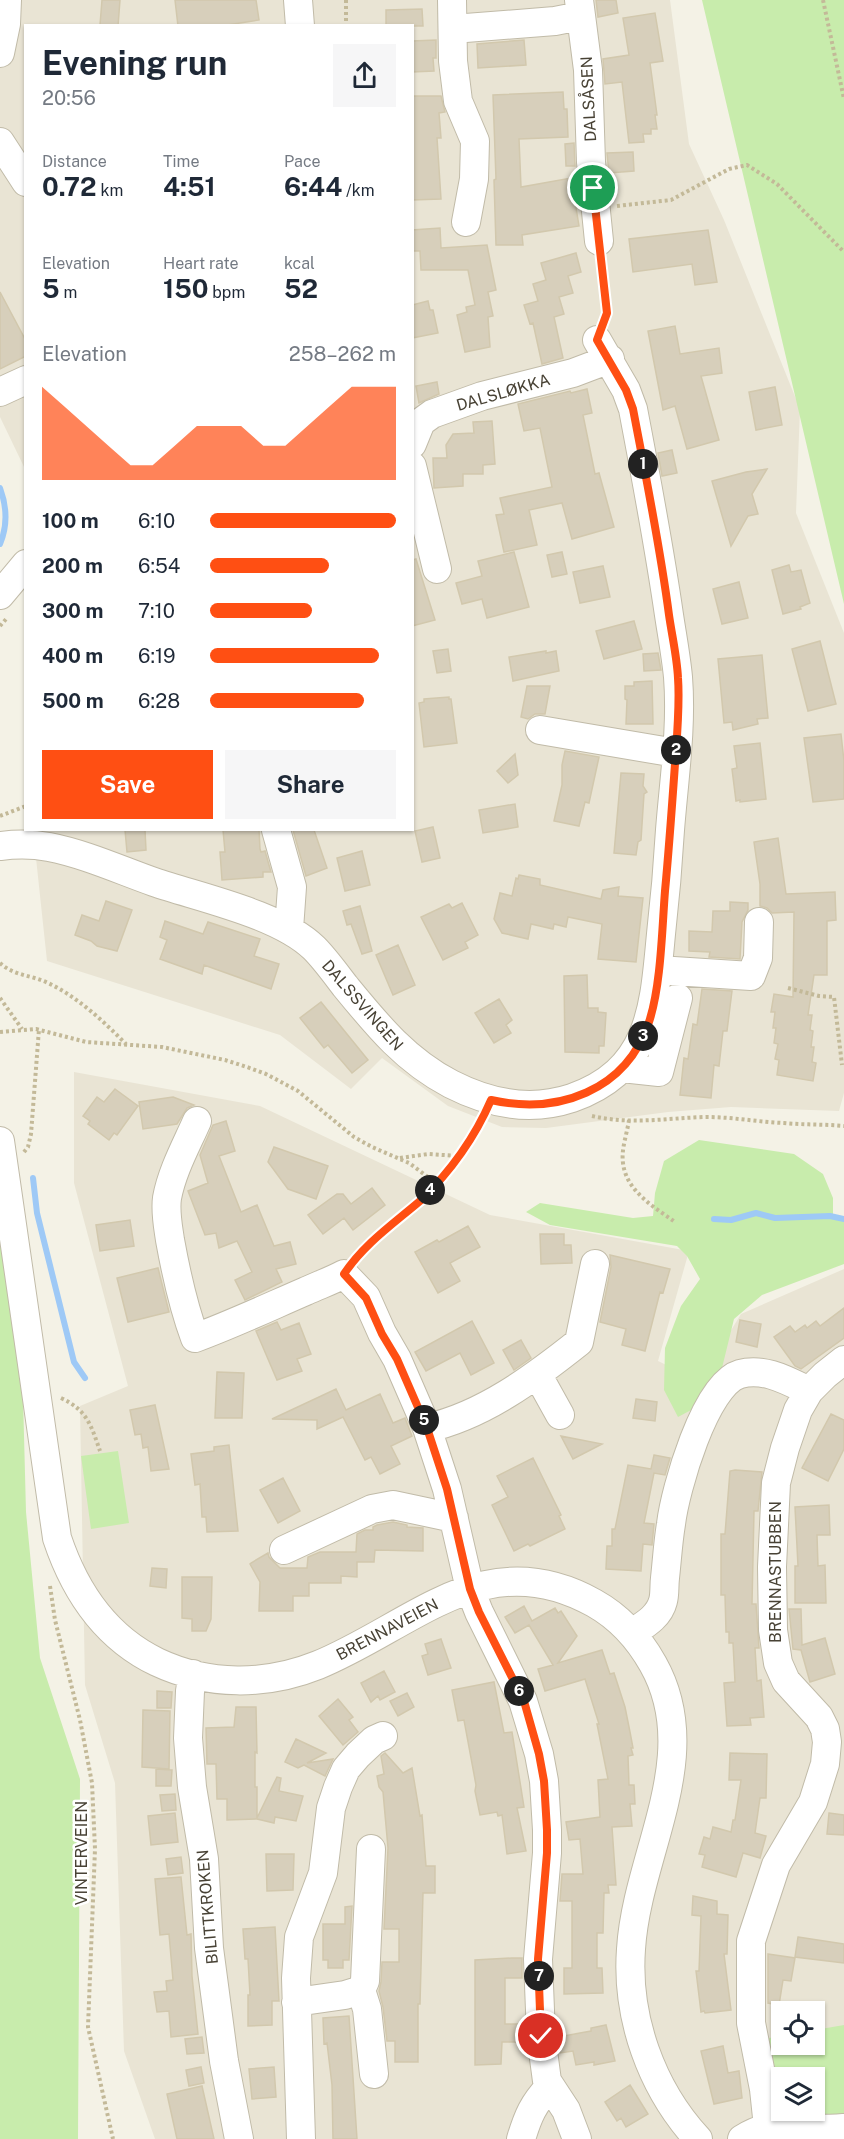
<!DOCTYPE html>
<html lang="en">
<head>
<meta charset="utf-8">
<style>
	:root { --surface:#fff; --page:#f6f6f7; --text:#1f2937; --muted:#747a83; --accent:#ff4f13 }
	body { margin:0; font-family:"Public Sans",sans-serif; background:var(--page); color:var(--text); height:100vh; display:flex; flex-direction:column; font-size:22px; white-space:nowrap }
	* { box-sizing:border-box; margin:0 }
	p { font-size:20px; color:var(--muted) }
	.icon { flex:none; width:33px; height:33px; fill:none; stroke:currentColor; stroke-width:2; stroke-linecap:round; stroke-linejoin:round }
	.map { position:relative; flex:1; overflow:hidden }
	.panel { position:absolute; left:24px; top:24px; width:390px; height:807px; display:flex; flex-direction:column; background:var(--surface); border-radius:0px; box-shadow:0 2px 4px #0004 }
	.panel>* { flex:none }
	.tools { position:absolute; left:771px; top:2001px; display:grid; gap:12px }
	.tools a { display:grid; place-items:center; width:54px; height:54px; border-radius:0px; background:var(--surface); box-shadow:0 2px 4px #0004; font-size:30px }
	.pin { position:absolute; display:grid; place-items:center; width:51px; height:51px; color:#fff; margin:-26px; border:3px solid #fff; border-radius:50%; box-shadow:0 2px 6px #0007 }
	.km { position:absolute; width:30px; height:30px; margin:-15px; border-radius:50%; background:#222; color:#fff; font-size:16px; line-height:30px; text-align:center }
	.round { display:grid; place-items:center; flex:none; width:63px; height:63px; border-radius:0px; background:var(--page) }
	.overview { display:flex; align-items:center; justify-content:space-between; height:102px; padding:0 18px }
	h1 { font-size:33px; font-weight:700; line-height:45px }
	.stats { display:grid; grid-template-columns:repeat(3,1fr); gap:9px; height:102px; padding:6px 18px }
	.stats div { display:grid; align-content:center }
	.stats b { font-size:26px; font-weight:700 }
	.stats small { font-size:16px; font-weight:400 }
	.stats p { font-size:16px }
	.chart { height:168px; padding:12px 18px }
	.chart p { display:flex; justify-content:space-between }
	.chart svg { width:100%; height:108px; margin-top:6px; fill:var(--accent); opacity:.7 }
	.primary-button { display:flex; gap:12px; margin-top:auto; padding:12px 18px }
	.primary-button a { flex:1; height:69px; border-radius:0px; background:var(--accent); color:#fff; font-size:24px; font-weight:700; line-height:69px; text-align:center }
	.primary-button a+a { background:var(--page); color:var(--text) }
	ul { padding:0 18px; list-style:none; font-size:20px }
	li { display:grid; grid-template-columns:96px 72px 1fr; align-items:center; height:45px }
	li i { height:15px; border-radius:8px; background:var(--accent) }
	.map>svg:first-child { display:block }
	.residential { fill:#e9e4d4; fill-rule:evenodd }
	.green { fill:#c8ecac; fill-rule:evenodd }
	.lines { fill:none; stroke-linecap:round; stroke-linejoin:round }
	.stream { stroke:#9ec9f6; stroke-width:6 }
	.building { fill:#d7cfbb; stroke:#d2c8ad; stroke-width:1.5 }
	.minor-casing { stroke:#c1bba8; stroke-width:30 }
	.path { stroke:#c3b998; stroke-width:4; stroke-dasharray:3 3; stroke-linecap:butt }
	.minor { stroke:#fff; stroke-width:28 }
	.route-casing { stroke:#fff; stroke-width:12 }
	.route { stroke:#ff4f13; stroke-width:8 }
	.labels { text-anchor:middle; stroke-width:5; stroke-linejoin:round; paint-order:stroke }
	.street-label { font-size:16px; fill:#484235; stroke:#fff }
</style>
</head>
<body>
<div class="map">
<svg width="844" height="2139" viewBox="0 0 844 2139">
	<rect width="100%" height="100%" fill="#f4f2e6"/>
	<path class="residential" d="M0 0H670L689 144 724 220 800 409 796 513 844 633V1093L839 1111 731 1107 668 1112 546 1128 502 1127 448 1106 382 1058 351 1089 280 1035 47 961 33 830H412V26H26L25 469 0 417Z
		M74 1072 260 1106 490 1215 689 1251 658 1361 700 1381 741 1314 844 1269V2139H155L124 2051 115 1783 85 1685 80 1406 128 1386 74 1183ZM782 2012H814V2044H782ZM782 2078H814V2110H782Z"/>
	<path class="green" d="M702 0H844V604Z
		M699 1140 794 1154 823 1174 833 1198V1215L844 1217V1264L762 1295 734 1319 722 1368 693 1409 678 1417 664 1390 665 1348 681 1306 700 1279 687 1256 677 1246 550 1225 526 1212 540 1203 633 1218 653 1216 655 1193 664 1161Z
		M0 1221 23 1397 26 1512 40 1658 80 1779 78 2139H0Z
		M118 1451 129 1523 91 1529 81 1456Z
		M844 2025V2122L782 2118 763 2039 781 2036 782 2044H814L815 2030ZM782 2078H814V2110H782Z"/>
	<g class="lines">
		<path class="stream" d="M0 488C7 507 8 525 0 544
			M33 1178 37 1213 74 1362 85 1378
			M714 1219 731 1220 756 1213 775 1218 830 1216 844 1219"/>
	</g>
	<path class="building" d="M102 0H120L118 26 100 25Z
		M175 0H256L259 20 221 26H178Z
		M596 0H616L618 13 598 17Z
		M422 9 423 26H386V10Z
		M655 13 663 61 650 63 657 115H655L657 129H651V134H643L644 142 629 143 622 82 605 84 603 59 629 55 623 18Z
		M436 40V58H433L434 71 412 72V41Z
		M524 40 526 65 478 68 477 44Z
		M563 92 564 109H567L568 137 519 139 521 187 571 178 579 226 522 235 523 245H496L494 180 496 179 493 95Z
		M412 96H441L445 112 439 113 441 138H437L441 199 412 200Z
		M574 143 575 166H566L565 144Z
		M633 152 634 171 609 173 607 153Z
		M440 228 441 248 487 245 496 290 488 292 493 316 488 317 490 347 465 352 457 315 467 312 466 307 475 305 468 270H421L420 251H412V230Z
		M708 230 717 282 695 285 692 264 633 272 629 239Z
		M576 253 581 272 568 276 573 293 559 297 564 314 554 317 563 358 542 364 533 323 530 324 524 305 538 301 533 284 546 280 541 263Z
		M0 292 26 341V356L0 369Z
		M428 301 430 310H433L438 333 412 338V305Z
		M675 326 680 354 719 348 722 373 701 376 719 440 687 449 675 406 663 410 648 331Z
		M437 382 439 394 419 403 416 386Z
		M775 387 782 425 756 430 749 392Z
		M587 389 592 413 583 415 595 474 599 473 614 527 572 539 562 503 529 510 537 545 504 552 496 515 504 514 500 498 552 487 540 428 524 431 518 404 570 391 571 393Z
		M492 421 495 464 483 465V474H463V486L434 488 433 458H447L446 445 453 434 474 433 473 422Z
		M672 450 677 473 662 476 658 453Z
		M767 469 752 494 758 514 748 516 731 546 712 481 746 472Z
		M514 552 529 607 487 618 482 599 462 604 456 583 482 576 478 561Z
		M562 552 567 574 552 577 547 555Z
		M416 559 435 620 412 626V560Z
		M789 565 791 572 801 570 810 603 800 607 801 609 783 614 772 570Z
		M603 566 610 597 580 603 573 572Z
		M739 582 748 618 722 624 713 589Z
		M634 621 642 649 604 659 596 631Z
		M820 641 836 704 808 711 792 649Z
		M448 649 451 671 437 673 433 651Z
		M546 651V653L556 651 559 671 513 681 509 657Z
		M658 653 661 670 644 671 643 654Z
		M762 655 768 718 757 719 758 724 733 730 732 722 724 723 718 659Z
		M652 681 653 724H626L627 700 625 699V686H634V682Z
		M527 686H550L545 714H535L528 719 521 717Z
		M449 697V699H451L457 743 424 747 419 703 424 702V699Z
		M841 734 844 761V799L813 802 804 738Z
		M760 743 766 799 740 802V800L736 801 732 769 737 768 734 746Z
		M565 751 599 757 589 803 585 802 579 826 554 821 562 785V765Z
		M515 754 518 775 508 783 497 771Z
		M621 773 644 774 643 786 647 792 644 794 641 840 638 842 636 855 614 853Z
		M515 804 518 827 483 833 479 810Z
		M433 827 440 858 422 862 415 831Z
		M125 830H145L146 850 127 852Z
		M223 830H259L260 849 261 852 265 851 271 872H263V877L222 880 220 852H225Z
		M293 830H314L327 868 306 876Z
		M778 838 786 894 835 892 836 920 827 921V975H814L808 1015H812L810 1030 813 1031 811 1047H814L812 1062 816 1063 813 1081 777 1075 779 1060 775 1059 778 1044 774 1043 776 1028H773L775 1012H771L774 994 793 997 794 912 772 913 767 908 760 906V884L754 842Z
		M362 851 370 885 345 891 337 858Z
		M519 875 540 879V885L601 899 603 890 619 887 618 896 643 898 636 962 598 959 602 924 568 917 566 927 554 924 553 929 531 924 528 939 502 933 494 919 500 893 512 896 516 878 518 879Z
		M106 901 132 910 117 951 97 946 91 941 75 935 82 915 99 921Z
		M730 902 748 903V910L742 922 740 959 709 957 710 952 689 951V931L712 932 713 911H730Z
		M462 903 478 935 465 942 468 948 443 960 421 917 449 904 452 908Z
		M360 906 372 951 362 954 351 924 347 925 343 911Z
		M165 921 203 934 208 922 260 939 254 956 279 964 271 989 204 965 202 974 160 959 167 940 160 937Z
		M398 945 415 985 393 995 376 955Z
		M587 975 588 1008H598V1012L606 1013 604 1046H599V1053L565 1052 564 976Z
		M702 989 732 991 727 1031H723L719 1066 714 1065 711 1098 680 1095 684 1058 688 1059 693 1024 697 1025Z
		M499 999 512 1020 506 1025 511 1033 494 1043 475 1013Z
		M321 1002 368 1060 352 1073 328 1045 324 1048 300 1018Z
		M115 1089 138 1106 117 1135 114 1133 109 1140 88 1124 90 1121 83 1116 97 1097 104 1102Z
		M173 1097 194 1105 187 1108 177 1124 143 1129 139 1102Z
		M226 1121 235 1151 219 1156 241 1212 257 1205 274 1246 290 1242 296 1264 276 1269 282 1282 245 1300 235 1280 252 1272 237 1241 219 1248 216 1233 205 1235 188 1191 208 1183 200 1155 213 1125Z
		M274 1147 328 1166 316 1199 288 1189 268 1162Z
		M372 1188 385 1205 353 1230 344 1218 323 1234 308 1215 337 1194H343L351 1204Z
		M130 1220 134 1246 100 1251 96 1225Z
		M468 1226 480 1247 450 1263 460 1281 438 1293 415 1252 437 1240 439 1242Z
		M540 1234H564V1245H571L572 1263 541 1264Z
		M610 1255 670 1269 663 1293 660 1292 645 1351 622 1345 626 1329 600 1322 611 1267Z
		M158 1268 169 1312 128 1322 117 1278Z
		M844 1308V1338L801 1369 795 1366 774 1337 790 1326 795 1332 805 1325 807 1328 816 1321 820 1326Z
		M740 1320 761 1324 757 1347 736 1342Z
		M472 1321 494 1363 471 1375 460 1353 426 1371 415 1352Z
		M277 1322 281 1330 299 1323 311 1354 297 1359 302 1371 277 1380 256 1331Z
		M521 1340 531 1358 514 1370 503 1350Z
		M217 1372 244 1373 242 1418H215Z
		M336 1389 346 1410 380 1394 393 1423 405 1418 412 1436 391 1446 400 1464 380 1474 371 1457 365 1460 343 1417 317 1429V1420L272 1419Z
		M636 1399 657 1402 655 1421 633 1418Z
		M155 1405 169 1469 151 1471 148 1447 143 1448 141 1434 135 1435 130 1410Z
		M831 1414 844 1420V1449L828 1481 802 1468Z
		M561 1436 602 1444 573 1459Z
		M229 1445 238 1531 207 1532 206 1517H202L200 1484 195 1485 191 1454 214 1451V1447Z
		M654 1455 670 1458 665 1475 654 1473 644 1523 654 1524 652 1545 643 1544 641 1571 606 1569 607 1546H612V1529H615L628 1465 651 1469Z
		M533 1458 561 1515 559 1516 565 1529 530 1546 528 1544 514 1551 492 1505 508 1497 497 1476Z
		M735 1470 762 1472 758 1511H754L752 1604H756L759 1648H755L757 1681 761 1680 764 1717 750 1718 751 1725 727 1726 724 1683 735 1682 733 1643H729V1632H726L725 1595H721V1534H725L730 1471Z
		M283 1478 300 1511 278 1523 260 1490Z
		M829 1505 830 1535H817L818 1566 825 1565 826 1603H795V1566H798L795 1507Z
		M393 1522 407 1525V1527L423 1528V1551L375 1550 374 1562H357V1577L341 1576V1583H309V1596H293V1611H259L260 1582 250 1564 251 1563 268 1553 269 1557 280 1568H307L308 1557 320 1552H356L357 1534 365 1530H373V1527L377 1525Z
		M152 1568 167 1569 166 1588 150 1586Z
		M182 1577H212L211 1619 206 1631H192V1619L182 1618Z
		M524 1606 532 1621 555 1608 558 1613 561 1611 577 1636 558 1663 602 1650 610 1674 614 1673 625 1707 630 1732 633 1748H631L633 1755 628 1756 629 1785H634L635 1804H630L632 1826 612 1827 616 1885H608L609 1893H604L603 1933H597V1968H602L603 1993 564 1994V1968H572V1901H560L562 1874H583L580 1839 569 1840 566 1822 600 1817 598 1780 608 1779 597 1724H599L585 1679 545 1691 538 1669 553 1665 529 1625 515 1633 505 1617Z
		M789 1609H801L802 1645 825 1638 835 1674 810 1682 801 1650 793 1649Z
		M441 1639 451 1668 428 1675 422 1656 428 1654 425 1644Z
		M384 1671 395 1692 380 1700 378 1696 371 1702 361 1683Z
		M494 1682 504 1733 512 1732 524 1807 517 1808 526 1851 507 1854 502 1815 498 1816 497 1812 480 1815 475 1791 476 1785 464 1720 458 1721 452 1690Z
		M157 1691 172 1692 171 1708H157Z
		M407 1693 414 1707 398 1716 390 1701Z
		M338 1699 353 1717 349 1720 358 1732 343 1745 319 1716Z
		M236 1707H256L257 1753 255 1752V1787H257V1818L277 1777 281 1778 279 1791 303 1796 296 1821 275 1817 274 1823 257 1819 227 1820V1799H217L216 1764H207L206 1728 234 1727Z
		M143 1710 170 1711 169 1769 142 1767Z
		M296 1739 326 1753 307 1763 333 1759 325 1776 304 1765 298 1768 285 1762Z
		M385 1753 403 1773 412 1768 420 1816 422 1815 426 1866H435V1893H423L420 2004H418V2062H395V2041H387L383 2007 379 1991 381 1982 382 1962H399V1929H384L388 1848 383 1792 379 1787 377 1776 384 1774 381 1756Z
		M730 1753 767 1754 766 1798H760L755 1833 766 1836 760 1858 743 1853 736 1877 702 1867 705 1855 699 1854 704 1837 710 1839 713 1827 731 1832 733 1820H735L741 1780H729Z
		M156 1769 172 1770 171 1786H156Z
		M175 1794 176 1810 162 1811 160 1795Z
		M175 1813 178 1842 151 1845 148 1816Z
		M829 1813 844 1815V1835L827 1834Z
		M266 1854H294L293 1890 267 1891Z
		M181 1857 183 1873 168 1875 166 1859Z
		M181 1877 187 1935 191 1934 192 1976 198 2034 171 2037 169 2011 157 2012 154 1992 167 1991 166 1981 173 1980 169 1934 160 1935 155 1879Z
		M693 1896 717 1901V1914L728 1915 727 1954H724L731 2010 705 2013 704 2011 701 2012 696 1971H699L701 1916 692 1915Z
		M352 1906 349 1960H343V1968H328V1960H323V1924H345V1907Z
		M275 1927 279 2001H272V2025L248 2026V1995H250L248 1959H245L243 1929Z
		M798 1937 844 1944V1963L795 1957Z
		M768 1954 795 1958 791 1981 783 1980 779 2005 768 2003Z
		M512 1958H522V1978H505V2024H524L525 2042H502L501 2064 475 2065V1960Z
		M349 2016 357 2139H333L332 2085 327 2043 324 2044 323 2018Z
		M606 2025 615 2061 594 2065V2062L576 2065 573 2051 560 2053 558 2037 591 2031V2028Z
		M202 2037 204 2053 187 2054 185 2039Z
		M723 2046 728 2073 739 2071 742 2098 714 2104 701 2051Z
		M201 2067 204 2083 189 2086 186 2070Z
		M274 2067 276 2097 252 2099 249 2069Z
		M630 2085 648 2114 626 2127 621 2118 617 2121 605 2102Z
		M202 2086 214 2139H177L167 2094Z"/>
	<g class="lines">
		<defs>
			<path id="minor" d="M298 0 300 26
				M452 0 453 61 458 101 475 141 474 179 466 222
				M579 0 588 70 591 162 599 241
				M453 29 555 21 580 16
				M0 53 6 24 7 0
				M0 142 26 182
				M0 392 26 380
				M412 444 421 422 432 414 482 396 573 373 610 359
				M412 466 437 569
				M0 595 26 564
				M540 730 676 753
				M276 830 292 887 289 929
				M0 846C16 844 33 844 49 847 85 854 120 870 154 882 201 898 279 914 314 948 325 959 335 973 345 986 377 1025 405 1060 451 1084 490 1104 530 1112 572 1098 652 1070 654 1007 661 934 665 899 668 864 670 830 674 779 682 727 678 677 676 656 672 635 669 615 659 546 646 477 633 409L626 390 597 340
				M658 970 751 976 758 958 759 922
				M622 1068 659 1072 678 998
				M197 1121C186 1146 172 1171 167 1198 165 1212 168 1226 170 1240 176 1273 183 1306 195 1338 233 1324 269 1307 306 1291 319 1285 331 1281 344 1274L366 1297 382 1333 397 1359 427 1428 447 1489 470 1589 479 1612 523 1701 539 1754 544 1781 547 1830V1853L538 1959 541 2036 547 2081 566 2110 577 2139
				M0 1141 57 1538C75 1592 105 1637 157 1662 208 1686 266 1686 318 1665 413 1626 485 1542 594 1603 619 1617 639 1639 653 1664 705 1756 637 1853 631 1949 626 2017 651 2088 698 2139
				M540 1379 560 1415
				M809 1391 825 1375 844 1360
				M427 1428C483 1416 535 1377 579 1342L595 1264
				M284 1550 372 1509 393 1505 454 1518
				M632 1633C644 1625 659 1617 663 1601 665 1594 664 1586 665 1578 667 1560 668 1542 671 1524 675 1490 705 1384 740 1374 764 1367 788 1381 809 1391L798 1410 785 1448 776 1483 772 1567 773 1630 778 1663 786 1681 819 1717 825 1729 827 1742 825 1764 813 1802 776 1865 751 1941V2023L764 2089 768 2127
				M193 1674 190 1691 188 1738 192 1787 204 1859 209 1948 224 2061 239 2139
				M361 1990 367 2009 374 2074
				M296 2002 345 1995 361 1990 365 1981 371 1849
				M301 2139 296 1978 299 1937 323 1873 331 1808 338 1787 346 1769 358 1755 374 1740 383 1736
				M521 2139C528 2116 533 2104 550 2086
				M742 2139C779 2115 805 2133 844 2128"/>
		</defs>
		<use href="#minor" class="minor-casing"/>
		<path class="path" d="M346 0V26
			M823 0 844 99
			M617 206 671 200 729 169 747 165 777 184 844 252
			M602 263C604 281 610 303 604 320
			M0 626 7 618
			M0 816 26 806
			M0 963C14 976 32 975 48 983 78 997 103 1021 126 1044
			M788 988 819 996 834 997 842 1065
			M0 998 22 1029
			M0 1032 36 1029 86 1042 162 1047 225 1060 247 1067 266 1074 298 1091 354 1137 372 1147 409 1163 436 1183
			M592 1116C632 1125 666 1118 706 1117 733 1117 758 1122 784 1123 804 1125 824 1124 844 1126
			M629 1120C627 1134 621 1149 623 1163 626 1191 654 1207 675 1222
			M24 1152 28 1147 31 1134 39 1029
			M400 1158 428 1154 458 1156
			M356 1257 429 1192 459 1156 482 1120
			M61 1398C87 1410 91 1425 100 1451
			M50 1586 55 1620 80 1720 92 1783 95 1849 88 2027 113 2139"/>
		<use href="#minor" class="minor"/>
	</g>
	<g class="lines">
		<defs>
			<path id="route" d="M541 2036 538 1959 547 1853V1830L544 1781 539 1754 524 1701 479 1612 470 1589 447 1489 427 1428 397 1359 382 1334 366 1298 344 1274C364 1244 393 1224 420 1201 449 1173 475 1137 491 1100 558 1115 626 1091 649 1022 661 986 662 929 665 891 669 849 672 806 675 764 677 736 680 706 678 678 677 657 672 636 669 615 660 546 646 477 633 409L626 390 597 340 607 313 593 188"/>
		</defs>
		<use href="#route" class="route-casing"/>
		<use href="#route" class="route"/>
	</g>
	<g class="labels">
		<g class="street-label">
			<text transform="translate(588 99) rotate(-93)" y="6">DALSÅSEN</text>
			<text transform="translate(503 392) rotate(-16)" y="6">DALSLØKKA</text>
			<text transform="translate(363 1005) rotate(49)" y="6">DALSSVINGEN</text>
			<text transform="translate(775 1572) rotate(-90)" y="6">BRENNASTUBBEN</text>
			<text transform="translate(387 1629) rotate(-28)" y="6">BRENNAVEIEN</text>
			<text transform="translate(81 1853) rotate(-90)" y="6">VINTERVEIEN</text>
			<text transform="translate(207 1907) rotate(-95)" y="6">BILITTKROKEN</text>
		</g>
	</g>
</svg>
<div class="tools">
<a><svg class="icon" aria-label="locate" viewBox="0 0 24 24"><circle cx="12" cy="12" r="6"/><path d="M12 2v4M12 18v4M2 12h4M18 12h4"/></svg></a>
<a><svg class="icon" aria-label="layers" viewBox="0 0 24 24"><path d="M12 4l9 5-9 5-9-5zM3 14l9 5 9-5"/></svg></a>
</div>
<div class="pin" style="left:593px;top:188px;background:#1e9e55"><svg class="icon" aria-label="arrive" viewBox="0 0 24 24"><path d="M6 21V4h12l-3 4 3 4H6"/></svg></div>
<div class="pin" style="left:541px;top:2036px;background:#d93025"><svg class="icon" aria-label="check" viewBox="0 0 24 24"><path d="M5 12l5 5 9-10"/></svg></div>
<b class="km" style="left:643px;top:464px">1</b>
<b class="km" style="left:676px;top:750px">2</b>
<b class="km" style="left:643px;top:1036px">3</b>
<b class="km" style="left:430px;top:1190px">4</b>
<b class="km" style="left:424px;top:1420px">5</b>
<b class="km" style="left:519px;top:1691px">6</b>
<b class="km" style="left:539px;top:1976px">7</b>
<section class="panel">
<div class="overview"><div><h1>Evening run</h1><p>20:56</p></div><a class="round"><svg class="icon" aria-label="share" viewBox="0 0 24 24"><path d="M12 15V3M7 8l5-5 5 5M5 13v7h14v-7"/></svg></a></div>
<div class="stats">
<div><p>Distance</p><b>0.72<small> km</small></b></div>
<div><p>Time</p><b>4:51</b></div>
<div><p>Pace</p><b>6:44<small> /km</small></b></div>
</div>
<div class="stats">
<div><p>Elevation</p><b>5<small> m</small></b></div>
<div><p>Heart rate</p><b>150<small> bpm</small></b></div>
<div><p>kcal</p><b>52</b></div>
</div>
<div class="chart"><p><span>Elevation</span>258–262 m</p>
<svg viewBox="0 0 160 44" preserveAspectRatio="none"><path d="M0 44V6L10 14L20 22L30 30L40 38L50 38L60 30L70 22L80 22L90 22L100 30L110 30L120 22L130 14L140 6L150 6L160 6V44z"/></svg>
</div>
<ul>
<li><b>100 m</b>6:10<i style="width:100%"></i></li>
<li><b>200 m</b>6:54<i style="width:64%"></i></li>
<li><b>300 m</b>7:10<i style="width:55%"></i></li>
<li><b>400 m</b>6:19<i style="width:91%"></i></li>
<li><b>500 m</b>6:28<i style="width:83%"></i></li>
</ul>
<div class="primary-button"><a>Save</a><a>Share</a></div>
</section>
</div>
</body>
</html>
